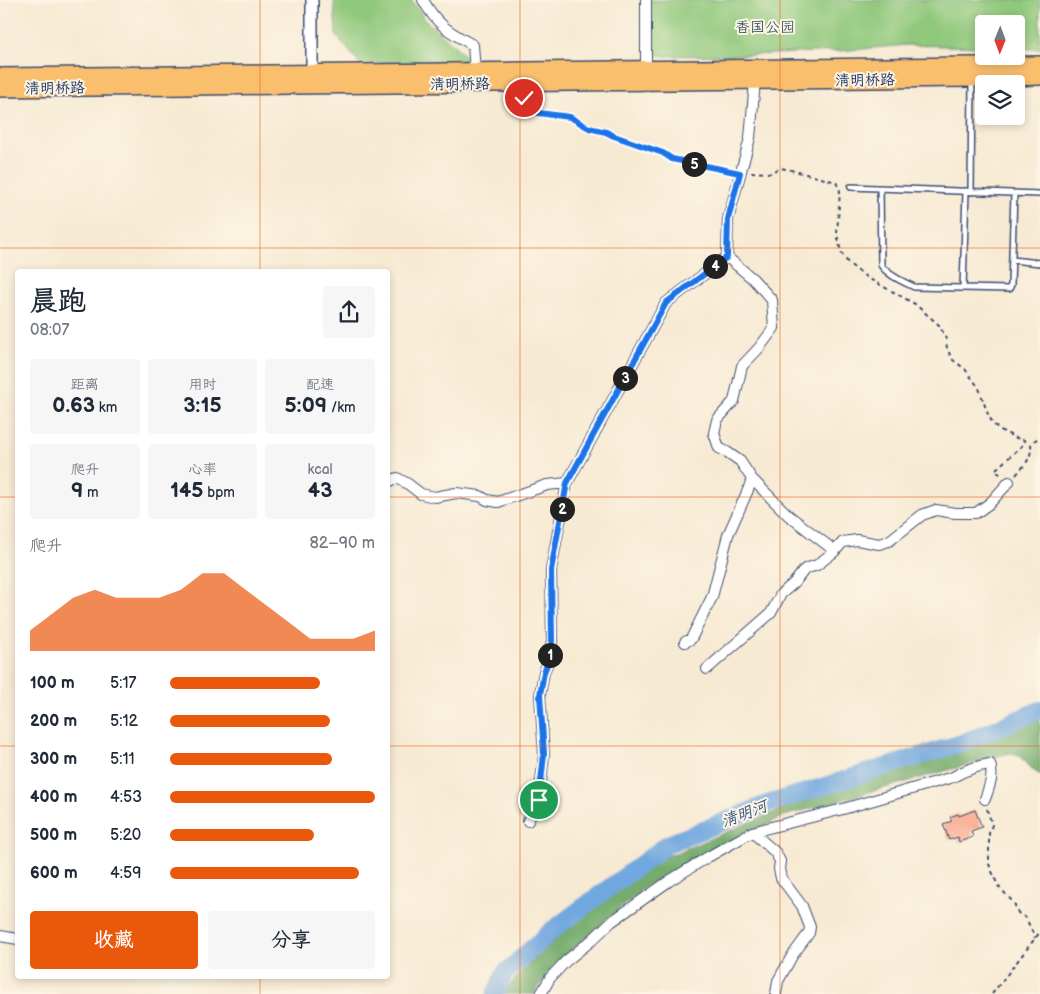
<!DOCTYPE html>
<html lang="zh">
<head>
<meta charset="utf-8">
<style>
	:root { --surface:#fff; --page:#f6f6f7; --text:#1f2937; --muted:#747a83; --accent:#ea580c }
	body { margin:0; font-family:"Balsamiq Sans","LXGW WenKai TC",sans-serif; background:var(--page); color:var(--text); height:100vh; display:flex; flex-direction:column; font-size:19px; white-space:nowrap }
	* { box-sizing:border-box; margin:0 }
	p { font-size:16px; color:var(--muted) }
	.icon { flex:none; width:28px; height:28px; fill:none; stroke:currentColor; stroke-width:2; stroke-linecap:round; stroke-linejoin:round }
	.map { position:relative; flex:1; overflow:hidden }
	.sheet { position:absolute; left:15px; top:269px; width:375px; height:710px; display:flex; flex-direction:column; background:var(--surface); border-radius:5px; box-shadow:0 2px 8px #0003 }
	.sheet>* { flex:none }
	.needle { width:32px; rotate:181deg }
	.controls { position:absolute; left:975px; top:15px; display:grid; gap:10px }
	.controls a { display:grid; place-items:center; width:50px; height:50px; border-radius:5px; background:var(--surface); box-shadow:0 2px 8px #0003; font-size:25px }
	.pin { position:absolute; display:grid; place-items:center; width:42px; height:42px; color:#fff; margin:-21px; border:2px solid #fff; border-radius:50%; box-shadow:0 1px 5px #0007 }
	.km { position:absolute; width:25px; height:25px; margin:-12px; border-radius:50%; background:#222; color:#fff; font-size:14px; line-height:25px; text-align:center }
	.round { display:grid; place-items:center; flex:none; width:52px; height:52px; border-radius:5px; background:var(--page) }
	.summary { display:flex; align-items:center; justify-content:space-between; height:85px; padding:0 15px }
	h1 { font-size:28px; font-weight:700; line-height:38px }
	.stats { display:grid; grid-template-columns:repeat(3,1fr); gap:8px; height:85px; padding:5px 15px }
	.stats div { display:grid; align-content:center; border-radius:5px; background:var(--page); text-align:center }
	.stats b { font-size:21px; font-weight:700 }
	.stats small { font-size:14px; font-weight:400 }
	.stats p { font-size:14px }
	.chart { height:140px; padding:10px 15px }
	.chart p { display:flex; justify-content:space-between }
	.chart svg { width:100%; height:90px; margin-top:5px; fill:var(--accent); opacity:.7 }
	.action { display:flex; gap:10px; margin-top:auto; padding:10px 15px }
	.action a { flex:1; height:58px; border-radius:5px; background:var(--accent); color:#fff; font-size:20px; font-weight:700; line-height:58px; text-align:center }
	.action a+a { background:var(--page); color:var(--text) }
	ul { padding:0 15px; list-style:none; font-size:16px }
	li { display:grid; grid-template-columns:80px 60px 1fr; align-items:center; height:38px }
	li i { height:12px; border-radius:6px; background:var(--accent) }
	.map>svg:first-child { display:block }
	.green { fill:#90c87c; stroke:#567c6d }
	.forest { fill:#74ac6c; stroke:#486e65 }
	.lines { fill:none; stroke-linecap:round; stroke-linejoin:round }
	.river { stroke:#71a7df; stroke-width:18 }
	.building { fill:#f8a287 }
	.service-casing { stroke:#3c4b70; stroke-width:8 }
	.minor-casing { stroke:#3c4b70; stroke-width:12 }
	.tertiary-casing { stroke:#3c4b70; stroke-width:14 }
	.primary-casing { stroke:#3c4b70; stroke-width:18 }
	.path { stroke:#3c4b70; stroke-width:2; stroke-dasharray:4 4; stroke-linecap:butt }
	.service { stroke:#fff; stroke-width:5 }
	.minor { stroke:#fff; stroke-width:10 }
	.tertiary { stroke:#fff; stroke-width:11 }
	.primary { stroke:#f9bf6d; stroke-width:15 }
	.route-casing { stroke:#fff; stroke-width:10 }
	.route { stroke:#1a73e8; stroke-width:6 }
	.grid { fill:none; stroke:#e8590c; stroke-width:1; stroke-opacity:0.55 }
	.labels { text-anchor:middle; stroke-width:4; stroke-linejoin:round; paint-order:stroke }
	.park-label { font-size:15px; fill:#3e5d67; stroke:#fcf5e5 }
	.street-label { font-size:15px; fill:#1b2f5e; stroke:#fcf5e5 }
	.water-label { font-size:16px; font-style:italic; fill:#355385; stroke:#fcf5e5 }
</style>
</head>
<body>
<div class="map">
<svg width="1040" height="994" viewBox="0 0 1040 994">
	<rect width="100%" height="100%" fill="#fcf5e5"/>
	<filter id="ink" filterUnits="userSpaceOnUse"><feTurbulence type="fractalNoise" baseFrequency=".02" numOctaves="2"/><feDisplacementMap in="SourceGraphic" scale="10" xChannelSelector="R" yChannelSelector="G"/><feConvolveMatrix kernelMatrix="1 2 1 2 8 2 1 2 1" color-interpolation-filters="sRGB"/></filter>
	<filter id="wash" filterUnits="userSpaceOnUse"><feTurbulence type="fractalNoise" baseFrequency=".0096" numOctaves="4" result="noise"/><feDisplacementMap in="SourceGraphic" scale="20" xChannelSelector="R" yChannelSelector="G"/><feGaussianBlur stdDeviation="1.12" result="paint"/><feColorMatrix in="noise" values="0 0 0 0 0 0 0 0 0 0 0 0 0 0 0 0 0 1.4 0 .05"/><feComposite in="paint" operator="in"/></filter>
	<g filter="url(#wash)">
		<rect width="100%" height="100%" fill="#f7ead3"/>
		<path class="green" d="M334 0H411L429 24 454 45 469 60 360 64 336 35Z
			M648 0H1040V49L1016 48V24H984V47L907 45 839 51 752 55 663 56 655 53 650 49Z"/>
		<path class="forest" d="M1040 717V775L1032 769 1017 754H1006L784 816 679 868 648 884 552 967 534 994H503L519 974 587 909 661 859 812 797 947 752Z"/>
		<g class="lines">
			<path class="river" d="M495 994 505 973 551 931 668 844 767 804 962 743 1040 710"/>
		</g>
		<g id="blocks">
			<path class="building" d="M975 810 982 827 971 831 973 837 959 842 958 837 949 840 943 824 952 821 950 817 958 814 959 816Z"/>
		</g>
	</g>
	<g filter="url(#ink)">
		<use href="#blocks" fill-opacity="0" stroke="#3c4b70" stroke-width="1"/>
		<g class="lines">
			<defs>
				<path id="service" d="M851 187 1040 194
					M880 188 881 265C887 275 904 282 914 287L1009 289 1011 285 1014 194
					M971 192 972 80
					M1012 260 1040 263
					M963 288 966 191"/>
				<path id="minor" d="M423 0C437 25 449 32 473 45L475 71
					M646 69V0
					M752 479 788 515 835 551
					M388 482 397 478 408 484 421 494 435 497 456 493 480 496 487 500 498 502 547 485 567 483
					M685 642 691 639 712 597 728 535 748 490 752 479 740 461 727 452 719 448 714 433 717 420 734 401 742 366 759 348 774 328 772 300 753 279 727 257
					M707 669 771 613 781 594 794 583 805 569 817 565 835 551 843 542 857 540 879 544 889 541 922 515 936 510 955 513H976L990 503 1009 482
					M528 821 539 800 544 754 540 695 544 672 549 660 552 641 551 570 567 483 666 303 727 257 728 219 750 138 755 81
					M752 832 775 852 780 861 779 869 781 878 802 906 810 927 809 933 792 956 778 981 776 994
					M0 936 18 939
					M541 994 550 978 566 961 592 940 611 922 669 881 708 857 752 832 843 809 953 777C965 770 976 766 990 764 994 777 989 787 985 799"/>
				<path id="tertiary" d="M312 0V79"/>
				<path id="primary" d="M0 76 972 65 1040 64
					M0 89 972 79 1040 77"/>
			</defs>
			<use href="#service" class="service-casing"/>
			<use href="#minor" class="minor-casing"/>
			<use href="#tertiary" class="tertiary-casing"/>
			<use href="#primary" class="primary-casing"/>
			<path class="path" d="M522 96 532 108 539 113 570 117 589 128 606 132 614 136 663 153 672 159 732 171
				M751 172 770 173 781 168 791 170 836 182 840 191 837 234 841 252 848 263 866 277 915 304 939 325 946 339 947 349 953 360 965 369 979 388 987 412 993 424 1002 431 1016 438 1024 440 1025 443 995 470 1002 476
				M1016 475C1026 463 1032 459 1031 443L1040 437
				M987 809 992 825 989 833V864L998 886 1014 903 1018 913 1026 918 1035 938
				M992 994 1040 932"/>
			<use href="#service" class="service"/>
			<use href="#minor" class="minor"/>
			<use href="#tertiary" class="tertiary"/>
			<use href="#primary" class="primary"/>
		</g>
	</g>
	<g class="lines" filter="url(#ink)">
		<defs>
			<path id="route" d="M524 98 532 108 538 113 570 117 589 128 606 132 614 136 663 153 672 159 740 173 728 219 727 257 666 303 567 483 551 570 552 641 549 660 544 672 540 695 544 754 539 800"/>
		</defs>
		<use href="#route" class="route-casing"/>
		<use href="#route" class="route"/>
	</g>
	<path class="grid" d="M260 0V271M520 0V994M780 0V994M0 248H1040M0 497H18M388 497H1040M0 746H18M388 746H1040M260 976V994"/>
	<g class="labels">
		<g class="park-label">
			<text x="765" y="32">香国公园</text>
		</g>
		<g class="street-label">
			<text transform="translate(865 80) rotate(-1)" y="5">清明桥路</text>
			<text transform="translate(460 84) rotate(-1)" y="5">清明桥路</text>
			<text transform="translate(55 88) rotate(-1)" y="5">清明桥路</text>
		</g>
		<g class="water-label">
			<text transform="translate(744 813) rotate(-21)" y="6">清明河</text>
		</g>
	</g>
</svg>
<div class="controls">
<a><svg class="needle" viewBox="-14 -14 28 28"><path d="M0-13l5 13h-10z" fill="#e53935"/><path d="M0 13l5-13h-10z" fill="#747a83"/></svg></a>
<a><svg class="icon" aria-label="layers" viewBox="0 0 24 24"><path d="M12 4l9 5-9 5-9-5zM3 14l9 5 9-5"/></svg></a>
</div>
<div class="pin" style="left:539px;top:800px;background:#1e9e55"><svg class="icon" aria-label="arrive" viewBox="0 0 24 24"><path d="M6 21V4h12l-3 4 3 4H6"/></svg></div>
<div class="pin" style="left:524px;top:98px;background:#d93025"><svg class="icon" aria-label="check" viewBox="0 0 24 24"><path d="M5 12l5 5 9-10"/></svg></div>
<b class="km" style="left:550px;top:655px">1</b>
<b class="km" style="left:562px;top:509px">2</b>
<b class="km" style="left:625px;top:378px">3</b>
<b class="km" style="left:715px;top:266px">4</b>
<b class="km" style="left:694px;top:164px">5</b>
<section class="sheet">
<div class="summary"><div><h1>晨跑</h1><p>08:07</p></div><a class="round"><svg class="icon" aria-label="share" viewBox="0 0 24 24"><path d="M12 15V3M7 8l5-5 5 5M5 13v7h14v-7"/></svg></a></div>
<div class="stats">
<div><p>距离</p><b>0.63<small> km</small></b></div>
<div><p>用时</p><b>3:15</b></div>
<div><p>配速</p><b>5:09<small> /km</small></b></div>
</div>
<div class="stats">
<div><p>爬升</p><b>9<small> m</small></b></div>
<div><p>心率</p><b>145<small> bpm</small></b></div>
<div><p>kcal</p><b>43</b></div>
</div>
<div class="chart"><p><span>爬升</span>82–90 m</p>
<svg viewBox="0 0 160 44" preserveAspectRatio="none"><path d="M0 44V34L10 26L20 18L30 14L40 18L50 18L60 18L70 14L80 6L90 6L100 14L110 22L120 30L130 38L140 38L150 38L160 34V44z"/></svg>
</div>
<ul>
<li><b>100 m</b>5:17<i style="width:73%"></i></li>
<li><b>200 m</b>5:12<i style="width:78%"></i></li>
<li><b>300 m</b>5:11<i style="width:79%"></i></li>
<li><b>400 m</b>4:53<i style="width:100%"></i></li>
<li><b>500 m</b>5:20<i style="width:70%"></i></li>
<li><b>600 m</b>4:59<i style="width:92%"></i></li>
</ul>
<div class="action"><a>收藏</a><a>分享</a></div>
</section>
</div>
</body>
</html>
